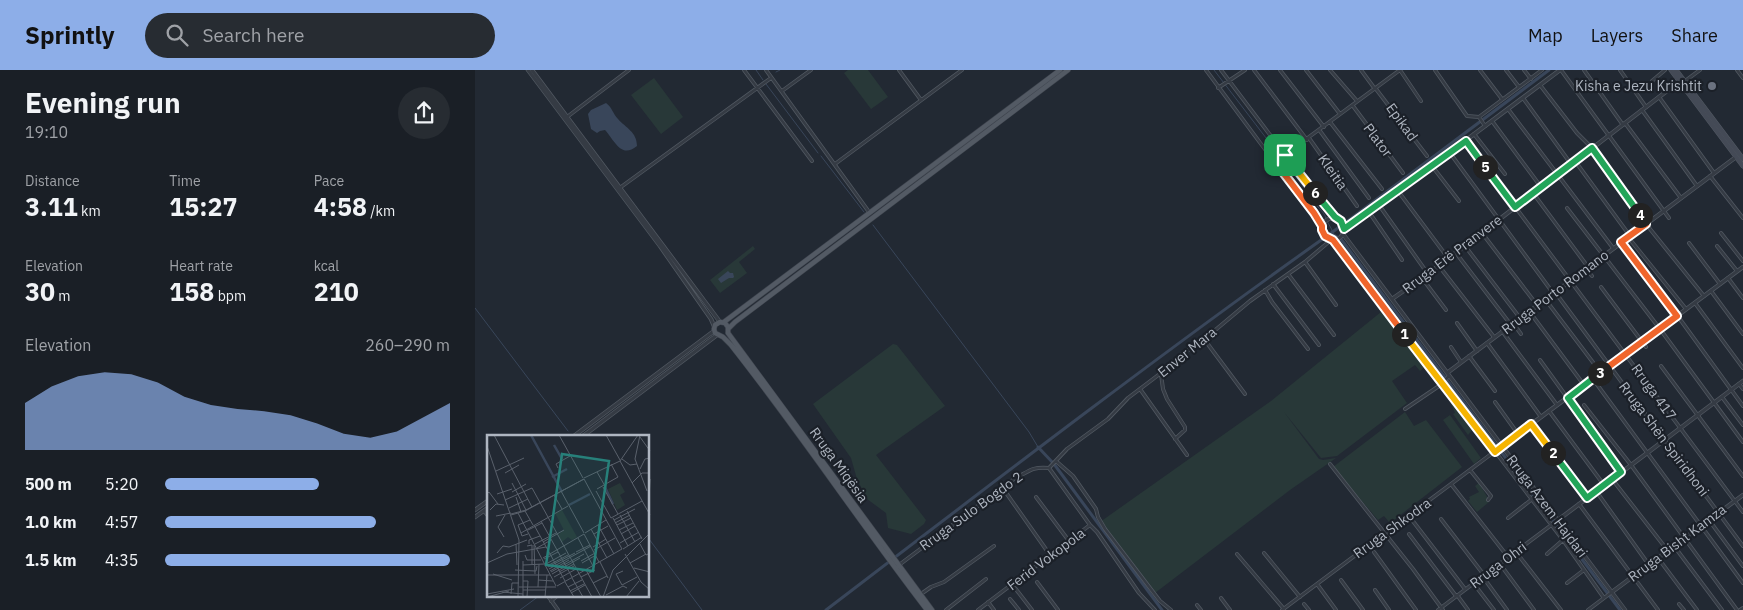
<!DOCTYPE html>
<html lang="en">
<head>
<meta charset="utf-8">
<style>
	:root { --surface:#1a1f26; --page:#272c32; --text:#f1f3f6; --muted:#9fa2a7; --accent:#8daee8 }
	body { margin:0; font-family:"IBM Plex Sans",sans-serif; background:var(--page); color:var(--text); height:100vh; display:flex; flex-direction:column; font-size:19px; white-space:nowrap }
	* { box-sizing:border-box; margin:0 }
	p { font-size:16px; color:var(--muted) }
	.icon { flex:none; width:28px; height:28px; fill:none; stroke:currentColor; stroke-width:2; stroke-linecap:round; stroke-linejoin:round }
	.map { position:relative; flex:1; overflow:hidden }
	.sheet { display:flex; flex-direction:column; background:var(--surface); width:475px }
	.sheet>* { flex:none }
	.pin { position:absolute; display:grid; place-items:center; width:42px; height:42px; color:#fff; margin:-21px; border-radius:10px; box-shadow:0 2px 8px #0006 }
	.km { position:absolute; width:25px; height:25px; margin:-12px; border-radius:50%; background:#222; color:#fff; font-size:14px; line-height:25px; text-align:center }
	.round { display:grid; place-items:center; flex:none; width:52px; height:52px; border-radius:26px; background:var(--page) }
	.head { display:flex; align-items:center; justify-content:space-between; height:85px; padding:0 25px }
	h1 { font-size:28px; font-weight:700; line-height:38px }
	.figures { display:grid; grid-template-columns:repeat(3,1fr); gap:8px; height:85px; padding:5px 25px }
	.figures div { display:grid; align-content:center }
	.figures b { font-size:25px; font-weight:700 }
	.figures small { font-size:14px; font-weight:400 }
	.figures p { font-size:14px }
	.chart { height:140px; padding:10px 25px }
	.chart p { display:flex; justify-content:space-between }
	.chart svg { width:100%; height:90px; margin-top:5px; fill:var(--accent); opacity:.7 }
	ul { padding:0 25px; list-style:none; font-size:16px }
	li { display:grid; grid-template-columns:80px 60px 1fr; align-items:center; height:38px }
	li i { height:12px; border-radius:6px; background:var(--accent) }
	header { display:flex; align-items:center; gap:30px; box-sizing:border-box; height:70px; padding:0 25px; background:var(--accent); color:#111 }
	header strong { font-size:24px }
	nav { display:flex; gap:28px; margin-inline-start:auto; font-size:18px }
	.search { width:350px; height:45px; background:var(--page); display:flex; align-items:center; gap:12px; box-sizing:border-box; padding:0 18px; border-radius:28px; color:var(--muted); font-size:19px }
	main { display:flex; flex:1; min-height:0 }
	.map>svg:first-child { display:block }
	.green { fill:#283838 }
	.water { fill:#39465a }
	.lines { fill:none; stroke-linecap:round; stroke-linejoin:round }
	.stream { stroke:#39465a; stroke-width:1 }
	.canal { stroke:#39465a; stroke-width:3 }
	.minor-casing { stroke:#525962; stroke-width:4 }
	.tertiary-casing { stroke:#525962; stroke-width:4.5 }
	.secondary-casing { stroke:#525962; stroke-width:5 }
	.primary-casing { stroke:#3e444e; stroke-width:5.5 }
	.minor { stroke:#353b44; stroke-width:2.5 }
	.tertiary { stroke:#353b44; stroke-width:3 }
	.secondary { stroke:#444a56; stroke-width:4 }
	.primary { stroke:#535a64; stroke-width:4.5 }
	.split-1-casing { stroke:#fff; stroke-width:10 }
	.split-2-casing { stroke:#fff; stroke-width:10 }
	.split-3-casing { stroke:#fff; stroke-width:10 }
	.split-4-casing { stroke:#fff; stroke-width:10 }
	.split-5-casing { stroke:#fff; stroke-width:10 }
	.split-6-casing { stroke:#fff; stroke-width:10 }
	.split-7-casing { stroke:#fff; stroke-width:10 }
	.split-1 { stroke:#f0652b; stroke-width:6 }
	.split-2 { stroke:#f5b400; stroke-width:6 }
	.split-3 { stroke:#22a559; stroke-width:6 }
	.split-4 { stroke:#f0652b; stroke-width:6 }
	.split-5 { stroke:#22a559; stroke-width:6 }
	.split-6 { stroke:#22a559; stroke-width:6 }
	.split-7 { stroke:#f5b400; stroke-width:6 }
	.worship-dot { fill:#6b7280; stroke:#1b2028; stroke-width:2 }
	.labels { text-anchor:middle; stroke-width:4.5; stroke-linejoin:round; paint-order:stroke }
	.poi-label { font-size:14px; fill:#afb6c1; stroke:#1b2028; text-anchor:end }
	.street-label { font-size:14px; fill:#afb6c1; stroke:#1b2028 }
	.inset-river { fill:none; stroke:#39465a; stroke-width:2.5 }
	.inset-road { fill:none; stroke:#5a616c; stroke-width:1 }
	.view { fill:#27807a; fill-opacity:0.15; stroke:#27807a; stroke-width:2.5 }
	.inset-edge { fill:none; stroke:#afb6c1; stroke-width:2.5 }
</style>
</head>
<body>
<header>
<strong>Sprintly</strong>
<div class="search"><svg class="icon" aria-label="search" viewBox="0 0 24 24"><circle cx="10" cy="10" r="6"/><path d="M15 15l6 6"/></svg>Search here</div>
<nav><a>Map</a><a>Layers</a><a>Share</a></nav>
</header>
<main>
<section class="sheet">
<div class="head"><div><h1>Evening run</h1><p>19:10</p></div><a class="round"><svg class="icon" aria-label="share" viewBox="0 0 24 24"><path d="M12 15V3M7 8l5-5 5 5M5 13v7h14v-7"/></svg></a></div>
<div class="figures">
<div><p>Distance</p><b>3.11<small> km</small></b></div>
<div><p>Time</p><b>15:27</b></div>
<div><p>Pace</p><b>4:58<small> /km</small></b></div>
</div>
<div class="figures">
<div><p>Elevation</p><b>30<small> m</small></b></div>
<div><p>Heart rate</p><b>158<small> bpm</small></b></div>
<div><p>kcal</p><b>210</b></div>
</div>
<div class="chart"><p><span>Elevation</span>260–290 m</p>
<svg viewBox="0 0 160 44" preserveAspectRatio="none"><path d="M0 44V21L10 13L20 8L30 6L40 7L50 11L60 18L70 22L80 24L90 25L100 27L110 31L120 36L130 38L140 35L150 28L160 21V44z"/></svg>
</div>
<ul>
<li><b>500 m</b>5:20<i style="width:54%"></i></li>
<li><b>1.0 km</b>4:57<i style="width:74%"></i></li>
<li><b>1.5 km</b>4:35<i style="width:100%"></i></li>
</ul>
</section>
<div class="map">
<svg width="1268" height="540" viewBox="0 0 1268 540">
	<rect width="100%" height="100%" fill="#222933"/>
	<path class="green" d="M373 0H393L413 27 396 39 369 3Z
		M179 8 208 47 186 64 156 25Z
		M278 176 280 179 264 192 272 203 245 223 235 210Z
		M906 242 955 292 945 301 940 295 917 311 932 333 862 386 846 388 809 342 799 334 809 342 844 389 848 390 861 388 815 420 680 523 625 452 796 331Z
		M418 274 422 275 470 336 401 385 451 450 449 454 436 464 413 458 411 443 392 429 382 409 376 388 338 334Z
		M977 331 998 359 993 365 978 344 980 343 976 334Z
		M930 342 939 356 951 350 987 397 915 453 909 446 903 450 858 397Z
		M975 345 1006 388 999 394 968 350Z
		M1004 413 1014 430V432L1002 442 993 431 995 429 994 427 1004 422 1000 416Z"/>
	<path class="water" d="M131 33C137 37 138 44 143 49 151 58 162 62 162 76 146 89 140 71 130 60L125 61 122 63 116 59 113 44 116 40Z
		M253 201 255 203H258L259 207 258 208H254L246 213 243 209Z"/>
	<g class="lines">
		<path class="stream" d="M281 0 288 10
			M739 0 837 128C840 136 849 141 851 148
			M301 2 305 0
			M291 14 343 83
			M346 86 389 142
			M852 151 857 160V164
			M398 155 554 362 563 377
			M0 238 93 361
			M174 469 227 540
			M45 540 64 526"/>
		<path class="canal" d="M870 153 1074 0
			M857 164 862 167
			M852 166 867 155
			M866 169 1145 540
			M563 377 579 394 687 540
			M351 540C516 414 680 288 849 168"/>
		<defs>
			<path id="minor" d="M269 0 337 91
				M291 0 394 142
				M424 0 446 30
				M731 0 847 156
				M746 0 848 135 860 147
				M779 0 832 70
				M805 0 849 57
				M831 0 865 44
				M855 0 882 31
				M886 0 900 19
				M960 0 992 46 1004 47 1010 56
				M1005 0 1027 29
				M1031 0 1044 17
				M1049 0 1056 9
				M1086 0 1194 148
				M1109 0 1148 55
				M1145 0 1171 37
				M1262 0 1268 8
				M1177 11 1190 0
				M1210 11 1225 0
				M1065 15 1102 63 1117 78 1171 153
				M743 18 770 0
				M901 19 952 86
				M307 21 336 0
				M1184 27 1239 103
				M1048 28 1096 94
				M878 36 928 103
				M1033 39 1138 178
				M1167 40 1222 116
				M92 47 154 0
				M1004 47 1067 0
				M1017 51 1066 117
				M855 52 907 119
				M1150 53 1206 128
				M845 61 894 128
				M999 64 1030 104
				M834 68 882 136
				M991 71 1268 442
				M975 83 1078 223
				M1100 91 1155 166
				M800 92 925 0 946 31
				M360 94 487 0
				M957 96 984 131
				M1235 106 1268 148
				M146 117 296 8
				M923 121 973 188
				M1058 123 1113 197
				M904 135 953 204
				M1092 138 1185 259 1268 372
				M894 142 927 190
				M1171 154 1229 226
				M1007 163 1062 235
				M1246 163 1268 191
				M1153 167 1211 239
				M858 170 1088 470 1129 528
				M1146 173 1207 252 1268 336
				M1214 173 1245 214
				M990 176 1045 248
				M1242 176 1262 201
				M981 183 1036 255
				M830 192 861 235
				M964 196 1019 267
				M1111 199 1117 206
				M813 204 859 265
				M947 208 971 240
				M1253 208 1268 228
				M798 214 844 275
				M1126 217 1171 277
				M790 220 797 232 833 279
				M1236 221 1268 264
				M1080 222 1268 476
				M1070 229 1126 303
				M1220 233 1268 298
				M1054 241 1109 315
				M982 253 1002 281
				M1038 253 1046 264
				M1027 261 1082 335
				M729 269 770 324
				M1012 273 1066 347
				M976 277 986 292
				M994 286 1020 321
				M1065 290 1146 402
				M1186 296 1268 406
				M686 304 688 319 692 329 710 357V360L700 369
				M1118 309 1268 513
				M1264 314 1268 319
				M665 319 712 385
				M1247 327 1268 355
				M1020 332 1043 364
				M1109 335 1156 395 1262 540
				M930 339 964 316 974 306
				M1074 341 1129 415
				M1056 354 1112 428
				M582 392 598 406 621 439 623 447 630 459 675 518 685 531 696 540
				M855 394 938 499 968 540
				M574 398 592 379 633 349 653 328 686 303 709 282 720 277 775 231 830 192 856 170
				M574 398 615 455 622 462 664 523 680 540
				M995 400 1016 426 1013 430
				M1137 409 1193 481
				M976 414 1033 487
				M527 417 575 485
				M1121 421 1174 495
				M561 427 594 471
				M1104 434 1183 540
				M9 441 14 447
				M934 446 990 519
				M1033 448 1056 430
				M966 449 1009 505
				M1234 450 1268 496
				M934 464 981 526
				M1199 476 1247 540
				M899 482 941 540
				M1041 482 1086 540
				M789 483 825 527
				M762 484 809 539
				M1072 484 1088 470
				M1183 488 1222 540
				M1025 494 1059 540
				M424 495 539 409C553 402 557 396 574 398
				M1008 507 1032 540
				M866 510 888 540
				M562 512 583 540
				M1092 513 1109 500
				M842 514 861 540
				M999 514 1019 540
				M540 518 557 540
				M900 520 914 540
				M446 524 456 517 469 512 519 476
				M982 525 993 540
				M73 526 83 540
				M746 528 755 540
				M535 529 544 540
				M76 531 82 526
				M513 532 519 540
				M829 534 834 540
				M1204 534 1209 540
				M722 535 726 540
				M471 540 511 509
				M503 540 615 455
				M807 540 1027 376
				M963 540 1083 450
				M1113 540 1137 522
				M1265 540 1268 538"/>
			<path id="tertiary" d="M53 0 185 176 236 249 239 256
				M57 0 245 252
				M847 159a11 11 0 1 1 22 0a11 11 0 1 1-22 0Z
				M869 159 923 121 1085 0
				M868 164 1150 540
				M917 229 953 204 1205 11
				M972 303 1261 87
				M99 366 239 261
				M108 366 242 265
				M1027 376 1268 197
				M0 440 14 430
				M0 447 14 437
				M1083 450 1268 311
				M1137 522 1268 425"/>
			<path id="secondary" d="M1196 0 1268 96
				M1201 0 1268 89"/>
			<path id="primary" d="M249 252 585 0
				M254 258 260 252 593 0
				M253 263V257L250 253 245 252 240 255 239 259 240 263 248 267 256 275C324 361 385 453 452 540
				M253 263 457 540"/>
		</defs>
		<use href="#minor" class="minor-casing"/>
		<use href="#tertiary" class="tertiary-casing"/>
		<use href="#secondary" class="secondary-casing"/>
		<use href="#primary" class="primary-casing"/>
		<use href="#minor" class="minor"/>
		<use href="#tertiary" class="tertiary"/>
		<use href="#secondary" class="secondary"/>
		<use href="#primary" class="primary"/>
	</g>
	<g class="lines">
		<defs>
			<path id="split-1" d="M810 85 800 92 839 143 847 156V160L850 166 858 170 929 264"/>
			<path id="split-2" d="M929 264 1020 382 1056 354 1078 383"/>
			<path id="split-3" d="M1078 383 1112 428 1146 402 1093 328 1125 303"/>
			<path id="split-4" d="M1125 303 1202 246 1146 172 1171 154 1165 145"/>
			<path id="split-5" d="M1010 97 1040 137 1117 78 1165 145"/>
			<path id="split-6" d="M840 123 860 147 866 151 869 159 991 71 1010 97"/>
			<path id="split-7" d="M810 85 840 123"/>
		</defs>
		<use href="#split-1" class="split-1-casing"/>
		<use href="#split-2" class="split-2-casing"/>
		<use href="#split-3" class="split-3-casing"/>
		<use href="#split-4" class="split-4-casing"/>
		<use href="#split-5" class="split-5-casing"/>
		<use href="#split-6" class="split-6-casing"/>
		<use href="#split-7" class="split-7-casing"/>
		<use href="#split-1" class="split-1"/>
		<use href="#split-2" class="split-2"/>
		<use href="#split-3" class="split-3"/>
		<use href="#split-4" class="split-4"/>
		<use href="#split-5" class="split-5"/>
		<use href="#split-6" class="split-6"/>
		<use href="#split-7" class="split-7"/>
	</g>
	<circle class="worship-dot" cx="1237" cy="16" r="5"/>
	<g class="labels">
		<g class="poi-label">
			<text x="1227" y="21">Kisha e Jezu Krishtit</text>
		</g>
		<g class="street-label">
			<text transform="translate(927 52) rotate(54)" y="5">Epikad</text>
			<text transform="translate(903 70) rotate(53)" y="5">Plator</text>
			<text transform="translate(858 102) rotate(55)" y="5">Kleitia</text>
			<text transform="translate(977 184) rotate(-37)" y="5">Rruga Erë Pranvere</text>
			<text transform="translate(1080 222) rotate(-37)" y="5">Rruga Porto Romano</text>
			<text transform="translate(712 282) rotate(-39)" y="5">Enver Mara</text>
			<text transform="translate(1179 322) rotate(54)" y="5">Rruga 417</text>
			<text transform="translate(1189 369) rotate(53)" y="5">Rruga Shën Spiridhoni</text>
			<text transform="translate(364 395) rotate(54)" y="5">Rruga Miqësia</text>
			<text transform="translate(1072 436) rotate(53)" y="5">Rruga Azem Hajdari</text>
			<text transform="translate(496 441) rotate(-36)" y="5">Rruga Sulo Bogdo 2</text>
			<text transform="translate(917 458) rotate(-36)" y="5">Rruga Shkodra</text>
			<text transform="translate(1202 473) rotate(-37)" y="5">Rruga Bisht Kamza</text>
			<text transform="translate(571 489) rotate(-37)" y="5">Ferid Vokopola</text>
			<text transform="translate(1023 495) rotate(-37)" y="5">Rruga Ohri</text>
		</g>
	</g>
	<g transform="translate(12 365)">
		<rect width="162" height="162" fill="#222933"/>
		<path d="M133 48 138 57 133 60 138 70 130 75 121 54ZM75 75 90 102 85 105 81 102 75 107 71 100 77 95 68 78Z" fill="#283838"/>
		<path class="inset-river" d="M44 0 75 57M67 10 75 24M65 42 80 34M118 52 126 69M82 70 103 59"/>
		<path class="inset-road" d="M7 0 45 72M72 0 96 43M119 0 133 25M153 0 148 24 160 56M153 2 163 16M0 11 32 105 31 162M135 24 143 30 150 29M133 26 163 80M133 26 151 0M71 33 69 29 83 21M153 34 158 24 163 23M9 36 37 23M110 37 118 51M18 38 32 30M97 43 133 26M97 44 135 114M25 48 39 75M145 48 155 38H163M116 52 131 79M110 54 131 42 124 29M74 56 97 98M109 56 124 83M25 57 39 49M0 59 2 57 11 69M10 59 25 54M67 60 75 74M29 62 34 77M162 64 163 44M18 65 45 53 105 162M22 73 41 64M3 75 9 69 17 70M38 76 46 90M140 76 155 104M31 78 69 151M24 79 39 75 97 44 38 76 24 80M133 80 148 107M9 81 24 78M124 83 155 66M126 83 141 111M127 85 148 74M54 86 85 142M128 88 143 80M47 90 78 146M111 90 127 119M130 90 144 83M104 94 120 123M41 95 55 88M132 95 146 88M34 98 81 71M98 98 119 85M41 99 35 101 31 90 43 85M97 99 112 127M107 99 121 91M134 99 148 91M17 102 11 92 18 80M91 103 106 131M56 107 77 95M133 108 152 97M29 109 30 130M42 109V105L53 101M48 109 69 98M153 109 159 120 163 118M47 110 48 139M40 111 45 110V129M106 112 119 104M50 113 64 105M136 114 155 102M107 115 128 103M89 117 103 110M10 118 16 111 22 112 40 105M138 119 154 147 163 155M38 120 40 125H54M56 123 97 99M57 124 71 117M94 126 108 118M113 127 121 143M0 128 20 119 59 112M95 128 109 120M143 128 159 119M59 129 79 118M36 130 57 129M60 131 81 120M61 132 88 118M147 133 163 137M62 134 104 111M28 135 49 136 50 131M99 135 114 162M63 136 82 125M64 137 97 119M72 137 87 129M6 139 25 145M65 139 93 123M0 140H63M67 142 87 131M94 142 108 135M73 143 89 134M85 143 96 162M51 145 66 146M36 146H41L40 162M78 147 87 162M106 148 120 141M135 150 150 142M135 150 129 139 136 136M70 151 135 114M32 152H69M51 152 52 129M81 152 95 145M36 155H59M83 156 97 149M15 157 36 159M84 158 98 150M0 159 27 154M24 159 25 148H32M119 160 136 151 140 153M0 162 22 156M36 162V126M58 162 60 140M116 162 126 135 163 98M139 162 152 146"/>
		<path class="view" d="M75 19 122 26 106 136 59 130Z"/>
		<rect width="162" height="162" class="inset-edge"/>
	</g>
</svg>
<div class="pin" style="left:810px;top:85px;background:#1e9e55"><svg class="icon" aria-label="arrive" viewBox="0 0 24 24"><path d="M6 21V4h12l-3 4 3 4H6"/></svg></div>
<b class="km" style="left:929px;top:264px">1</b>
<b class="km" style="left:1078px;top:383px">2</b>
<b class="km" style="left:1125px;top:303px">3</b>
<b class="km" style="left:1165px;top:145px">4</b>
<b class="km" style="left:1010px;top:97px">5</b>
<b class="km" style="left:840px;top:123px">6</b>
</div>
</main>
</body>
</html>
